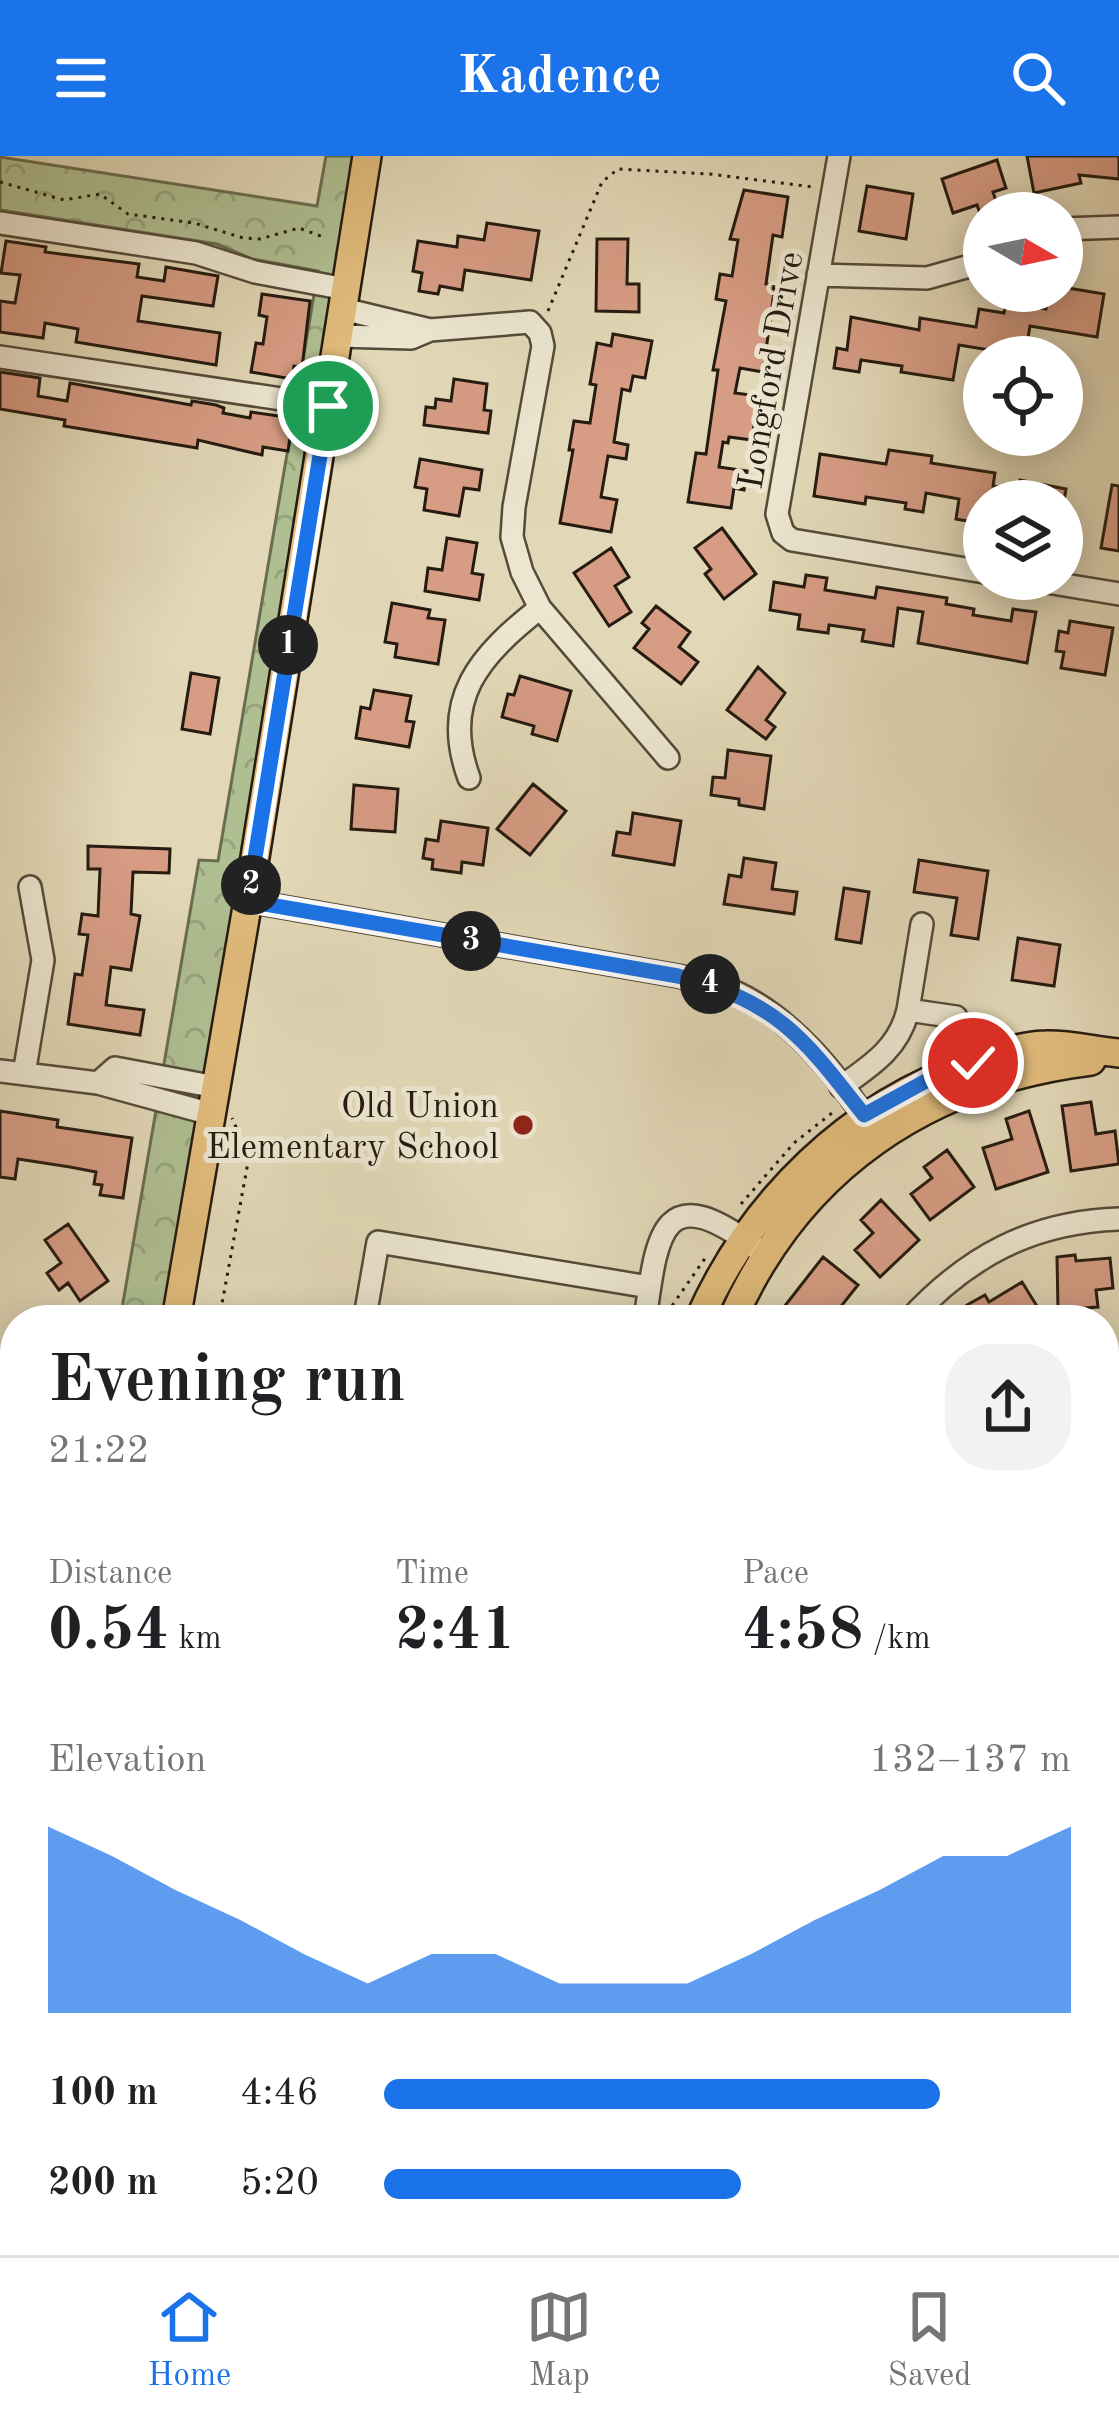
<!DOCTYPE html>
<html lang="en">
<head>
<meta charset="utf-8">
<style>
	:root { --surface:#fff; --page:#f2f2f2; --text:#202124; --muted:#757577; --line:#e0e0e0; --accent:#1a73e8 }
	body { margin:0; font-family:"Old Standard TT",serif; background:var(--page); color:var(--text); height:100vh; display:flex; flex-direction:column; font-size:45px; white-space:nowrap }
	* { box-sizing:border-box; margin:0 }
	p { font-size:39px; color:var(--muted) }
	.icon { flex:none; width:66px; height:66px; fill:none; stroke:currentColor; stroke-width:2; stroke-linecap:round; stroke-linejoin:round }
	.map { position:relative; flex:1; overflow:hidden }
	.drawer { position:absolute; left:0px; top:1149px; width:1119px; height:951px; display:flex; flex-direction:column; background:var(--surface); border-radius:48px 48px 0 0; box-shadow:0 6px 30px #0003 }
	.drawer>* { flex:none }
	.needle { width:78px; rotate:99deg }
	.fabs { position:absolute; left:963px; top:36px; display:grid; gap:24px }
	.fabs a { display:grid; place-items:center; width:120px; height:120px; border-radius:50%; background:var(--surface); box-shadow:0 6px 30px #0003; font-size:60px }
	.pin { position:absolute; display:grid; place-items:center; width:102px; height:102px; color:#fff; margin:-51px; border:6px solid #fff; border-radius:50%; box-shadow:0 3px 12px #0007 }
	.km { position:absolute; width:60px; height:60px; margin:-30px; border-radius:50%; background:#222; color:#fff; font-size:33px; line-height:60px; text-align:center }
	.round { display:grid; place-items:center; flex:none; width:126px; height:126px; border-radius:48px; background:var(--page) }
	.headline { display:flex; align-items:center; justify-content:space-between; height:204px; padding:0 48px }
	h1 { font-size:66px; font-weight:600; line-height:90px }
	.metrics { display:grid; grid-template-columns:repeat(3,1fr); gap:18px; height:204px; padding:12px 48px }
	.metrics div { display:grid; align-content:center }
	.metrics b { font-size:60px; font-weight:600 }
	.metrics small { font-size:33px; font-weight:400 }
	.metrics p { font-size:33px }
	.chart { height:336px; padding:24px 48px }
	.chart p { display:flex; justify-content:space-between }
	.chart svg { width:100%; height:216px; margin-top:12px; fill:var(--accent); opacity:.7 }
	ul { padding:0 48px; list-style:none; font-size:39px }
	li { display:grid; grid-template-columns:192px 144px 1fr; align-items:center; height:90px }
	li i { height:30px; border-radius:15px; background:var(--accent) }
	header { display:flex; justify-content:space-between; align-items:center; height:156px; padding:0 48px; background:var(--accent); color:#fff; font-size:54px; font-weight:600 }
	.tabs { display:flex; justify-content:space-around; align-items:center; height:168px; border-top:3px solid var(--line); background:var(--surface); font-size:33px; color:var(--muted) }
	.tabs a { display:grid; justify-items:center; gap:6px }
	.tabs .current { color:var(--accent) }
	.map>svg:first-child { display:block }
	.park { fill:url(#park-crowns); stroke:#6a6d51; stroke-width:3 }
	.building { fill:#d69c84; stroke:#251b10; stroke-width:3 }
	.lines { fill:none; stroke-linecap:round; stroke-linejoin:round }
	.minor-casing { stroke:#544a3a; stroke-width:26 }
	.major-casing { stroke:#251b10; stroke-width:32 }
	.path { stroke:#251b10; stroke-width:3; stroke-dasharray:3 6; stroke-linecap:butt }
	.minor { stroke:#ece6d0; stroke-width:21 }
	.major { stroke:#e1bc7c; stroke-width:27 }
	.route-casing { stroke:#fff; stroke-width:24 }
	.route { stroke:#1a73e8; stroke-width:15 }
	.poi-dot { fill:#8f2418; stroke:#ece6d0; stroke-width:4.5 }
	.labels { text-anchor:middle; stroke-width:10; stroke-linejoin:round; paint-order:stroke }
	.street-label { font-size:36px; fill:#251b10; stroke:#ece6d0 }
	.poi-label { font-size:36px; fill:#251b10; stroke:#ece6d0; text-anchor:end }
</style>
</head>
<body>
<header><svg class="icon" aria-label="menu" viewBox="0 0 24 24"><path d="M4 6h16M4 12h16M4 18h16"/></svg>Kadence<svg class="icon" aria-label="search" viewBox="0 0 24 24"><circle cx="10" cy="10" r="6"/><path d="M15 15l6 6"/></svg></header>
<div class="map">
<svg width="1119" height="2099" viewBox="0 0 1119 2099">
	<defs>
		<pattern id="park-crowns" width="20" height="18" patternUnits="userSpaceOnUse" patternTransform="scale(3)"><rect width="20" height="18" fill="#afbf92"/><path d="M2 6a3 3 0 1 1 6 0M12 15a3 3 0 1 1 6 0" fill="none" stroke="#96a47d"/></pattern>
	</defs>
	<rect width="100%" height="100%" fill="#e2d8b7"/>
	<filter id="stains"><feTurbulence type="fractalNoise" baseFrequency=".00167" numOctaves="4"/><feColorMatrix values="0 0 0 0 .2 0 0 0 0 .09 0 0 0 0 .02 0 0 0 .5 -.17"/></filter>
	<radialGradient id="worn" r=".72"><stop offset=".6" stop-color="#630" stop-opacity="0"/><stop offset="1" stop-color="#630" stop-opacity=".3"/></radialGradient>
	<path class="park" d="M326 0H358L167 1164H120L199 704 218 705 318 115 252 103 217 88 0 54V1L317 50Z
		M15 1793V1896L0 1900V1855Z"/>
	<path class="building" d="M1027 0H1119V23L1079 19 1081 27 1034 37Z
		M997 4 1006 32 993 36 999 54 981 60 977 49 953 57 942 23Z
		M867 30 913 38 906 83 859 75Z
		M744 34 788 41 782 81 773 79 766 128 775 129 763 216 740 212 735 237 758 240 752 284 729 281 728 287 723 286 719 311 747 315 744 334 734 332 731 352 688 346 696 297 706 298 718 214H713L726 145 716 143 720 118 732 120 738 84 730 83Z
		M487 67 539 75 531 124 465 114 462 134 440 130 438 138 419 135 422 117 413 115 418 85 457 91 458 80 484 84Z
		M597 83H628L627 128H639V156L596 155Z
		M6 85 46 91 45 96 139 108 137 121 164 125 166 111 218 120 213 150 142 140 138 165 220 177 216 209 76 186 78 173 45 167 43 182 0 176V145L15 147 20 119 1 117Z
		M1062 131 1104 138 1097 181 1030 170 1025 200 959 189 953 224 901 216 902 210 861 204 859 216 834 212 837 192 847 194 851 161 919 174 920 162 976 171 979 153 1004 157 1006 147 1046 153 1049 135H1062Z
		M262 138 310 145 302 212 294 210 292 223 251 216 256 187 263 188 267 161 259 159Z
		M613 178 652 185 645 222 633 220 630 235 622 233 614 286 628 289 626 303 608 300 601 341 617 344 611 376 560 367 573 294H569L574 265 590 267 596 229 590 228 597 187 611 190Z
		M0 216 40 222 38 240 67 245 70 227 191 249 192 245 216 249 224 252 223 257 250 262 251 256 293 262 288 295 263 291 262 299 198 284 197 292 64 270 65 264 0 253Z
		M454 223 487 228 484 254 491 255 488 277 424 269 426 251 435 252 436 243 451 245Z
		M889 294 932 300 931 307 995 317 993 330 1019 334 1020 324 1066 333 1064 345H984V368L956 363 959 343 926 337 923 356 905 353 906 347 866 341 865 348 814 340 820 298 886 308Z
		M420 303 482 314 479 334 464 332 459 360 424 354 427 333 415 331Z
		M1112 329 1119 330V395L1101 392Z
		M722 372 756 418 724 443 705 418 711 413 695 392Z
		M447 382 477 387 472 417 483 419 479 444 425 435 428 412 442 414Z
		M611 392 629 421 615 430 631 456 609 470 574 417Z
		M806 419 827 422 825 434 875 442 877 431 947 442 946 448 974 453 973 459 1011 465 1013 453 1036 456 1027 507 918 487 923 456 898 452 893 490 862 485 864 474 829 469 828 477 798 473 800 459 770 454 774 426 804 431Z
		M392 447 430 454 428 462 445 464 438 508 395 501 397 488 385 486Z
		M656 450 690 476 679 491 698 506 681 528 634 492 649 473 642 467Z
		M1070 465 1113 472 1105 519 1061 512 1064 496 1056 495 1059 475 1068 477Z
		M758 511 785 537 766 564 775 571 766 583 727 554Z
		M191 517 219 522 210 578 182 573Z
		M520 520 571 535 557 585 532 578 534 570 502 561 508 538 514 539Z
		M374 534 411 540 406 565 414 566 409 591 356 582 361 551 370 553Z
		M728 594 771 600 764 653 739 649V643L711 639 713 621 725 622Z
		M533 628 566 655 530 699 497 673Z
		M354 629 398 633 395 676 351 673Z
		M633 657 681 665 674 709 613 699 617 676 630 678Z
		M441 665 488 672 483 709 462 706 461 717 432 713 433 704 423 702 426 683 438 685Z
		M88 690 170 693 169 717 133 716 131 758 140 760 131 814 111 811 106 849 144 854 140 879 68 868 75 818 82 819 88 779 79 778 82 758 98 760 100 713H88Z
		M744 702 776 707 772 733 797 736 794 758 724 748 729 719 741 721Z
		M919 704 988 715 978 783 951 779 957 742 914 736Z
		M844 732 869 736 861 787 836 783Z
		M1018 782 1060 789 1054 830 1012 824Z
		M1091 946 1096 978 1115 975 1119 1008 1071 1015 1062 950Z
		M0 955 58 964 57 971 132 982 123 1042 100 1039 102 1029 94 1028 96 1016 70 1011 18 1003 15 1023 0 1021Z
		M1029 955 1048 1016 996 1033 983 992 1012 983 1006 963Z
		M947 994 974 1031 930 1064 911 1038 932 1022 924 1011Z
		M881 1044 919 1084 880 1121 855 1094 873 1077 861 1064Z
		M68 1068 108 1125 80 1145 68 1127 59 1134 47 1117 61 1107 45 1084Z
		M1075 1099 1076 1105 1110 1102 1113 1132 1096 1134 1098 1151 1058 1154 1057 1101Z
		M823 1101 858 1129 842 1149 848 1154 841 1164H820L804 1152 797 1161 784 1151Z
		M1022 1126 1040 1155 1026 1164H976L967 1149 985 1139 989 1146Z
		M0 1377 15 1379V1580L0 1577Z
		M1104 1549 1119 1564V1607L1104 1622Z
		M0 1619 15 1622 7 1673H0Z
		M1119 1790V1824L1104 1809Z
		M1104 1831H1107L1119 1869V1895L1104 1900Z
		M1104 1979 1119 1981V2041L1104 2040Z
		M574 2085H638L636 2099H572Z
		M751 2085H804L802 2099H748Z"/>
	<g class="lines">
		<defs>
			<path id="minor" d="M839 0 777 358 783 377 792 384 984 416
				M0 67 196 97 255 116 346 133
				M1062 73 1119 71
				M818 119 927 122 984 106
				M343 153 430 174
				M339 180 411 182 430 174 530 166 540 177 543 190 514 351 512 381 522 416 540 452 668 602
				M0 201 328 250
				M1028 423 1119 438
				M469 622C440 543 480 499 540 452
				M248 745 678 820C696 824 717 827 733 835 794 863 837 920 874 974
				M908 854 922 768
				M0 915 98 927 211 958
				M24 918 43 804 30 731
				M98 927 115 912 216 931
				M841 931C872 909 899 892 908 854L956 861
				M382 1164 365 1161 378 1086 649 1131
				M645 1164C657 1077 662 1021 756 1092
				M909 1164C968 1100 1032 1066 1119 1063
				M1104 1336 1119 1322
				M1104 1689 1119 1703
				M1104 1748 1119 1732
				M401 2085 406 2099
				M974 2085 1068 2099
				M0 2086 77 2099
				M213 2099 215 2085
				M696 2099 698 2085"/>
			<path id="major" d="M176 1164 248 745 367 0
				M699 1164C752 1044 850 949 974 907 995 899 1023 889 1046 889 1069 888 1095 895 1119 897
				M732 1164C799 1011 928 925 1091 905
				M0 1907 15 1904
				M0 1933 15 1944
				M25 2099 28 2085"/>
		</defs>
		<use href="#minor" class="minor-casing"/>
		<use href="#major" class="major-casing"/>
		<path class="path" d="M0 26 64 44 100 38 128 58 194 67 243 82 260 83 299 72 326 82
			M548 155 602 26 618 13 710 18 813 31
			M741 1048 794 987 832 957
			M667 1157 706 1101
			M219 1164 249 1001 232 962
			M0 1882 15 1855"/>
		<use href="#minor" class="minor"/>
		<use href="#major" class="major"/>
	</g>
	<g class="lines">
		<defs>
			<path id="route" d="M328 250 248 745 678 820C778 846 803 881 864 959L935 920 973 907"/>
		</defs>
		<use href="#route" class="route-casing"/>
		<use href="#route" class="route"/>
	</g>
	<circle class="poi-dot" cx="523" cy="969" r="12"/>
	<g class="labels">
		<g class="street-label">
			<text transform="translate(769 214) rotate(-80)" y="13">Longford Drive</text>
		</g>
		<g class="poi-label">
			<text x="499" y="961">Old Union<tspan x="499" dy="41">Elementary School</tspan></text>
		</g>
	</g>
	<rect width="100%" height="100%" filter="url(#stains)"/>
	<rect width="100%" height="100%" fill="url(#worn)"/>
</svg>
<div class="fabs">
<a><svg class="needle" viewBox="-14 -14 28 28"><path d="M0-13l5 13h-10z" fill="#e53935"/><path d="M0 13l5-13h-10z" fill="#757577"/></svg></a>
<a><svg class="icon" aria-label="locate" viewBox="0 0 24 24"><circle cx="12" cy="12" r="6"/><path d="M12 2v4M12 18v4M2 12h4M18 12h4"/></svg></a>
<a><svg class="icon" aria-label="layers" viewBox="0 0 24 24"><path d="M12 4l9 5-9 5-9-5zM3 14l9 5 9-5"/></svg></a>
</div>
<div class="pin" style="left:328px;top:250px;background:#1e9e55"><svg class="icon" aria-label="arrive" viewBox="0 0 24 24"><path d="M6 21V4h12l-3 4 3 4H6"/></svg></div>
<div class="pin" style="left:973px;top:907px;background:#d93025"><svg class="icon" aria-label="check" viewBox="0 0 24 24"><path d="M5 12l5 5 9-10"/></svg></div>
<b class="km" style="left:288px;top:489px">1</b>
<b class="km" style="left:251px;top:729px">2</b>
<b class="km" style="left:471px;top:785px">3</b>
<b class="km" style="left:710px;top:828px">4</b>
<section class="drawer">
<div class="headline"><div><h1>Evening run</h1><p>21:22</p></div><a class="round"><svg class="icon" aria-label="share" viewBox="0 0 24 24"><path d="M12 15V3M7 8l5-5 5 5M5 13v7h14v-7"/></svg></a></div>
<div class="metrics">
<div><p>Distance</p><b>0.54<small> km</small></b></div>
<div><p>Time</p><b>2:41</b></div>
<div><p>Pace</p><b>4:58<small> /km</small></b></div>
</div>
<div class="chart"><p><span>Elevation</span>132–137 m</p>
<svg viewBox="0 0 160 44" preserveAspectRatio="none"><path d="M0 44V6L10 12L20 19L30 25L40 32L50 38L60 32L70 32L80 38L90 38L100 38L110 32L120 25L130 19L140 12L150 12L160 6V44z"/></svg>
</div>
<ul>
<li><b>100 m</b>4:46<i style="width:81%"></i></li>
<li><b>200 m</b>5:20<i style="width:52%"></i></li>
</ul>
</section>
</div>
<nav class="tabs">
<a class="current"><svg class="icon" aria-label="home" viewBox="0 0 24 24"><path d="M3 11l9-7 9 7M6 9v11h12V9"/></svg>Home</a>
<a><svg class="icon" aria-label="map" viewBox="0 0 24 24"><path d="M3 6l6-2 6 2 6-2v14l-6 2-6-2-6 2zM9 4v14M15 6v14"/></svg>Map</a>
<a><svg class="icon" aria-label="saved" viewBox="0 0 24 24"><path d="M7 4h10v16l-5-4-5 4z"/></svg>Saved</a>
</nav>
</body>
</html>
